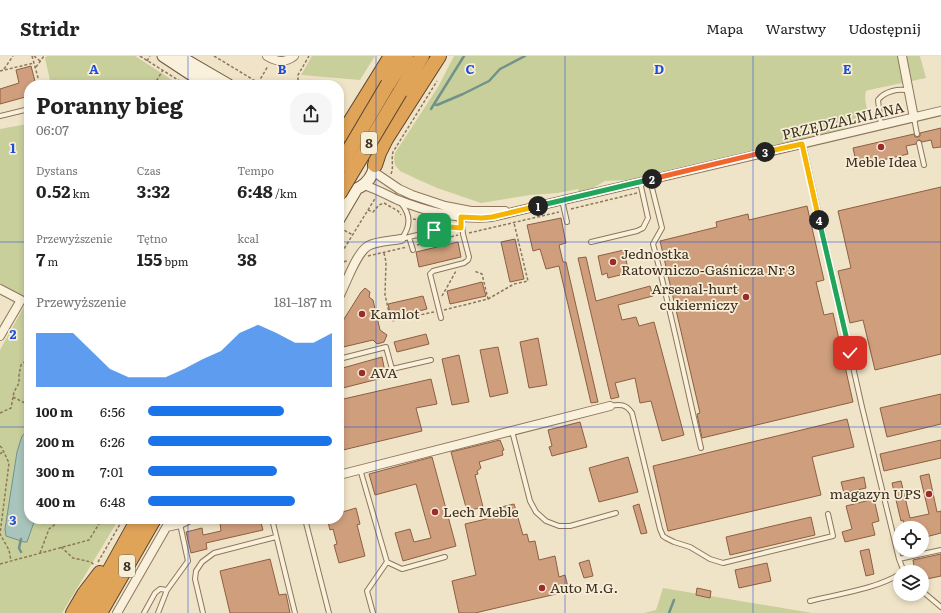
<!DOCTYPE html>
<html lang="pl">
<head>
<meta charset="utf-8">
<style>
	:root { --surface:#fff; --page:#f6f6f6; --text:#222; --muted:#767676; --line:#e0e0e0; --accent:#1a73e8 }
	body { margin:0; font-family:Literata,serif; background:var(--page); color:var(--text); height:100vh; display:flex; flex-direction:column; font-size:15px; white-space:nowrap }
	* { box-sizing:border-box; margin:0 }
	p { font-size:13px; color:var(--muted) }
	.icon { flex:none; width:22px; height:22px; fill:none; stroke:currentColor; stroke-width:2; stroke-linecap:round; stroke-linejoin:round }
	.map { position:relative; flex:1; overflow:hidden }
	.drawer { position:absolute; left:24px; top:24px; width:320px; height:444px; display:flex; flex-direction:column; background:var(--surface); border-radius:16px; box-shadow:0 2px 6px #0003 }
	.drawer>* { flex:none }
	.tools { position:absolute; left:893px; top:465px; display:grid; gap:8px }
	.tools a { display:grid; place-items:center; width:36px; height:36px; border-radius:50%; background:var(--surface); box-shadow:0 2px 6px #0003; font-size:20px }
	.pin { position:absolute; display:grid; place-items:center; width:34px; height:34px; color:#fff; margin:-17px; border-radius:8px; box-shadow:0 2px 6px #0006 }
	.km { position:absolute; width:20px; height:20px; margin:-10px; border-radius:50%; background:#222; color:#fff; font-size:11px; line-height:20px; text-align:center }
	.round { display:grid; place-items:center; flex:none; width:42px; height:42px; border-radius:16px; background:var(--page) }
	.summary { display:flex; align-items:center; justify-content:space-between; height:68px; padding:0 12px }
	h1 { font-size:22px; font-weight:700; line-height:30px }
	.stats { display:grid; grid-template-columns:repeat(3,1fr); gap:6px; height:68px; padding:4px 12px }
	.stats div { display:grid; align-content:center }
	.stats b { font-size:17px; font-weight:700 }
	.stats small { font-size:11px; font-weight:400 }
	.stats p { font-size:11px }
	.chart { height:112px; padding:8px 12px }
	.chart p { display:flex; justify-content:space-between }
	.chart svg { width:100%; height:72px; margin-top:4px; fill:var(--accent); opacity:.7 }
	ul { padding:0 12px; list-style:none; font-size:13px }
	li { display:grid; grid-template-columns:64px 48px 1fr; align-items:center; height:30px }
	li i { height:10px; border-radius:5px; background:var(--accent) }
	header { display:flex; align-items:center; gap:24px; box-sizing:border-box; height:56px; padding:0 20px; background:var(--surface); border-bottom:1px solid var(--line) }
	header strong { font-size:19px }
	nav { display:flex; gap:22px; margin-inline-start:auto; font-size:14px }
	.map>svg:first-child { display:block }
	.green { fill:#c9cf9b }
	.water { fill:#a9c4bc; stroke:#6f938a }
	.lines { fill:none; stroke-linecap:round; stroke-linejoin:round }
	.stream { stroke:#6f938a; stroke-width:2.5 }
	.building { fill:#cf9f7d; stroke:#8d5f41 }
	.lane-casing { stroke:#8d765c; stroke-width:6 }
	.street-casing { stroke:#8d765c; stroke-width:10 }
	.secondary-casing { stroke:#6f573f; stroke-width:13 }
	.highway-casing { stroke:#5b4430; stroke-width:16 }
	.path { stroke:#8d765c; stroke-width:1.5; stroke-dasharray:3 2; stroke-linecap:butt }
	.lane { stroke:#faf1dc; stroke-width:4 }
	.street { stroke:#faf1dc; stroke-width:8 }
	.secondary { stroke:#faf1dc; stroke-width:11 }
	.highway { stroke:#e0a458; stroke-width:14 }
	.highway-bridge-casing { stroke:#5b4430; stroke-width:16; stroke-linecap:butt }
	.highway-bridge { stroke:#e0a458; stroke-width:14 }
	.split-1-casing { stroke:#fff; stroke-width:8 }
	.split-2-casing { stroke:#fff; stroke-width:8 }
	.split-3-casing { stroke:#fff; stroke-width:8 }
	.split-4-casing { stroke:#fff; stroke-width:8 }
	.split-5-casing { stroke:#fff; stroke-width:8 }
	.split-1 { stroke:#f5b400; stroke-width:5 }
	.split-2 { stroke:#22a559; stroke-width:5 }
	.split-3 { stroke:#f0652b; stroke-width:5 }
	.split-4 { stroke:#f5b400; stroke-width:5 }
	.split-5 { stroke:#22a559; stroke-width:5 }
	.grid { fill:none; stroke:#1d4ed8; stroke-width:1; stroke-opacity:0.55 }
	.poi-dot { fill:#9e2a2b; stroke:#f7eed8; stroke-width:1.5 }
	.labels { text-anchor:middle; stroke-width:3.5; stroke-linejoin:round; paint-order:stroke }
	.shield { fill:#f7eed8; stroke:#756857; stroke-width:1 }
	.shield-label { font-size:13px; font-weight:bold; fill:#3d2e20 }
	.street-label { font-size:14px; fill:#3d2e20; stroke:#f7eed8 }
	.poi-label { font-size:14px; fill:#3d2e20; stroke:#f7eed8; text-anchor:start }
	.grid-label { font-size:13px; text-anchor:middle; font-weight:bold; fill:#1d4ed8; stroke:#f7eed8; stroke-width:3.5; stroke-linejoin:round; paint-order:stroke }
</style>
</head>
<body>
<header>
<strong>Stridr</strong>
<nav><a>Mapa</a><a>Warstwy</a><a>Udostępnij</a></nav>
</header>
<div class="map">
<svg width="941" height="557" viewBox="0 0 941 557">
	<rect width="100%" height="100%" fill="#f0e4c8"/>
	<path class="green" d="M47 0H135L180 29H51L45 2Z
		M312 0H375L360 24 301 19Z
		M454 0H920L926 22 869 34 866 35C865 40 865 44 866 48 871 69 860 67 844 71L843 73 626 124 605 125 593 132 579 136 578 133 558 137 530 139 481 147 437 132 419 124 400 115 395 109 394 103 395 97 438 31Z
		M27 68 29 78V463H119L62 557H0V294L26 247 0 232V73Z
		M663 532 812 557H644L656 554Z"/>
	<path class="water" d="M29 373V463H51L45 468 37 465 34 466 27 486H24L6 480 5 473 17 396 22 380Z"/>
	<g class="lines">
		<path class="stream" d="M434 48 437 49 463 38 489 25 500 13 525 0
			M431 53 464 0
			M21 496 19 492 21 483
			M669 557 674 544"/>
	</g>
	<path class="building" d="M31 10 36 29H29V40L0 48V33L19 27 16 14Z
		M941 72V91L933 92 931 84 922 86 920 84H918L916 88 906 90 908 98 857 110 853 92 914 78 915 81H918L920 80V77Z
		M941 131V298L875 314 863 264 850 267 838 215 851 212 838 155Z
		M807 150 824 224 816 226 824 259 833 257 853 346 702 382 697 358 700 357 660 185 717 171 716 166 748 158 749 164Z
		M561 162 566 187 559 189 563 206H566L598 346 591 347 559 210 546 213 540 193 533 195 527 169Z
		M515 183 524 223 510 226 501 186Z
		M458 186 461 201 419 211 416 196Z
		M624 194 628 213H623L624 218 608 222 607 217 602 219 598 200Z
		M586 201 596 245 650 230 653 240 618 249 622 264 636 261 639 270 654 266 684 379 662 385 651 345 640 347 635 322 615 327 619 341 611 343 578 202Z
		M482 226 486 240 450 248 447 235Z
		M365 232 370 236 369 241 373 244 380 274 387 279 384 286 377 288 373 284 339 292V271L361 236Z
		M423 240 427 253 391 262 388 248Z
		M426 278 429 288 397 296 394 286Z
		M538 282 547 329 529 332 520 286Z
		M498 291 508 337 490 341 480 294Z
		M459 299 469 346 452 349 442 303Z
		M382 301 386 321 339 333V313Z
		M431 323 437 348 416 352 422 375 339 395V344Z
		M941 338V368L887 381 880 352Z
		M847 363 854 391 812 401 821 439 668 475 653 410Z
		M580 366 587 391 552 400 549 391 552 390 548 374Z
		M500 384 504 394 502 395 503 399 479 406 481 412 477 415 478 418 475 419 483 451 467 455 451 396Z
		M941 384V402L884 415 880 398Z
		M432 401 456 490 403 505 395 477 410 473 414 486 431 482 416 428 375 439 369 418Z
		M628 401 638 436 599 446 589 412Z
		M929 418 937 456 941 455V477L922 482V472H905L903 464 901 465 892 427 901 425 910 462 929 458 920 420Z
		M864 421 866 432 844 437 841 426Z
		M874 443 879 465 872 467 875 479 845 486 842 476 852 473 846 450Z
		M514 448 523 479 527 478 529 486 535 485 539 504 555 500 559 521 565 519 569 535 475 557H459L452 525 476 519 465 468 499 460 497 452Z
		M639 448 647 477 641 478 633 450Z
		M356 452 360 468 357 469 365 500 339 507 334 489 337 488 333 473 330 474 328 466 330 463H339V457Z
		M811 461 815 479 730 499 726 481Z
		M236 463H260L263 474 206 487 207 493 191 497 186 476 202 472 203 479 221 475 220 467Z
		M869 493 874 518 866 520 860 495Z
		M941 498V520L922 524V516H915L913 504Z
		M270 503 279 539 286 538 290 557H230L220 515Z
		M589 504 593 520 584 522 579 507Z
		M767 507 771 525 739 532 735 514Z
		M697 532 711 535 710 542 696 539Z"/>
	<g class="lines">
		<defs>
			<path id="lane" d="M0 60 29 53
				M914 62 917 78
				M881 69 878 44C885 35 899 32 909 35
				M919 87 924 109
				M803 88 862 351 899 503 904 516
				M650 124 662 172 653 188C671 255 685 324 701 392
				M562 144 567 166
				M409 181 413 194
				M401 183 450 171H461
				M401 183C411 171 411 159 401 147
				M591 186 637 175 643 172 648 162 640 126
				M441 262 430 218 433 215 464 207 468 204 469 201 463 178 461 161
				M339 303 386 291 392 313 431 304
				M610 350C620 348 626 348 632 357L660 473 663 480 666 482 674 486 690 491 710 503 723 507 833 480 828 458
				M512 375 530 445 536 456 546 465 559 470H570L616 457
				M360 413 387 506 402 513 445 501
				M272 463 295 557
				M305 463 329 557
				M899 503 941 494
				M922 535 941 551
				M810 545C838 538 876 533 900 518
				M144 557 155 537 160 533 167 534 188 505 180 468
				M158 557 167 534
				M203 557 195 523 196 515 202 506 214 497 276 481
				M373 557 367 535 387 506"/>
			<path id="street" d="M267 0C277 6 285 7 294 0
				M902 0 914 62
				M374 116 399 133 412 139 445 150 471 155H505
				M364 129C376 133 387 139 398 144 428 156 461 164 492 161L941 55
				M0 233 21 244 0 280
				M339 241C346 228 356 197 368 190 376 185 391 185 401 183
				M339 419 610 350
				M167 471 180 468 190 463
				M117 557 171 463"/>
			<path id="secondary" d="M163 0 207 29
				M179 0 229 29
				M339 133C360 139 376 122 375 102
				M339 163 356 134"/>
			<path id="highway" d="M388 28 406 0
				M400 36 422 0
				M342 79 391 0
				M375 109 379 97 386 83 439 0
				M73 557 84 538 100 517
				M86 557 138 463
				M100 557 154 463"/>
		</defs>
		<use href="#lane" class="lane-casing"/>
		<use href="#street" class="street-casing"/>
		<use href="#secondary" class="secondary-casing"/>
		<use href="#highway" class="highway-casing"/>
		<path class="path" d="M32 0 40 29
			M34 0 40 5
			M140 0 186 29
			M214 0 262 29
			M147 5 150 0
			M36 11 44 0
			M4 13 13 0
			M0 15 34 7
			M258 27 268 10
			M154 29 163 14
			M296 29 298 26V19L309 0
			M391 118C394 111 391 103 393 96L437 25
			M571 153 637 137
			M368 154 373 156 379 149 384 147 398 155 401 159
			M413 163 428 165 433 170
			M340 172 353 179
			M469 177 559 156
			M417 189 458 179
			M384 197 386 206 385 239 391 265 434 256
			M368 200 407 191
			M339 201 376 141
			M339 207 347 205
			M25 237 29 230
			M442 240 456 215
			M488 243 514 228 528 225 514 167
			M444 254 488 243 482 218 474 215
			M13 341 29 349
			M0 357 11 352 14 336 19 327V319L21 309 29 302
			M0 390 2 392 9 407 0 478 9 494 11 505
			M0 398 4 395
			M196 467 210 463
			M61 491 73 502 91 506 94 509
			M40 497 49 473 62 463
			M98 506 123 463
			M0 508 89 484 102 463"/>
		<use href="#lane" class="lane"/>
		<use href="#street" class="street"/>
		<use href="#secondary" class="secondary"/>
		<use href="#highway" class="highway"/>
		<defs>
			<path id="highway-bridge" d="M339 111 388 28
				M339 138 400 36"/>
		</defs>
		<use href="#highway-bridge" class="highway-bridge-casing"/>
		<use href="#highway-bridge" class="highway-bridge"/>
	</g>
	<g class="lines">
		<defs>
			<path id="split-1" d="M434 174 450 171 461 172V161L482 162 492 161 538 150"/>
			<path id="split-2" d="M538 150 652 123"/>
			<path id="split-3" d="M652 123 765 96"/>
			<path id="split-4" d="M765 96 802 88 819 164"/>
			<path id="split-5" d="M819 164 850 297"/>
		</defs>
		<use href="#split-1" class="split-1-casing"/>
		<use href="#split-2" class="split-2-casing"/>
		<use href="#split-3" class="split-3-casing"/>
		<use href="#split-4" class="split-4-casing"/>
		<use href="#split-5" class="split-5-casing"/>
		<use href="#split-1" class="split-1"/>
		<use href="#split-2" class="split-2"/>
		<use href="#split-3" class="split-3"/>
		<use href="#split-4" class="split-4"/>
		<use href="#split-5" class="split-5"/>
	</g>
	<path class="grid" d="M188 0V29M376 0V557M565 0V557M753 0V557M0 186H29M339 186H941M0 371H29M339 371H941M188 463V557"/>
	<g class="poi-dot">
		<circle cx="881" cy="91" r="4"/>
		<circle cx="613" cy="206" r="4"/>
		<circle cx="746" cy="241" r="4"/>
		<circle cx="362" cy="258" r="4"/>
		<circle cx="362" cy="317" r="4"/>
		<circle cx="929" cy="438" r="4"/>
		<circle cx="435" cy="456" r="4"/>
		<circle cx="542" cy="532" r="4"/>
	</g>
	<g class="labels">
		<g class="shield">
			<rect x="361" y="76" width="16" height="22" rx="3"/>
			<rect x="119" y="499" width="16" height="22" rx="3"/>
		</g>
		<g class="shield-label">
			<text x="369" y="92">8</text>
			<text x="127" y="515">8</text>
		</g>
		<g class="street-label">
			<text transform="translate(843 65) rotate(-13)" y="5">PRZĘDZALNIANA</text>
		</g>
		<g class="poi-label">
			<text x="881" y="111" text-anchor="middle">Meble Idea</text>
			<text x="621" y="203">Jednostka<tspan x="621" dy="16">Ratowniczo-Gaśnicza Nr 3</tspan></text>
			<text x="738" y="238" text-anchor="end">Arsenal-hurt<tspan x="738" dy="16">cukierniczy</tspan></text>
			<text x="370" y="263">Kamlot</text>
			<text x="370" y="322">AVA</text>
			<text x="921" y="443" text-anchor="end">magazyn UPS</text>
			<text x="443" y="461">Lech Meble</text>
			<text x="550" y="537">Auto M.G.</text>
		</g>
	</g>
	<g class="grid-label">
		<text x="94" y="18">A</text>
		<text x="282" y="18">B</text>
		<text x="470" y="18">C</text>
		<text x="659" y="18">D</text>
		<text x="847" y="18">E</text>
		<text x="13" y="97">1</text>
		<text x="13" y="283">2</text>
		<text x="13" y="469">3</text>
	</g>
</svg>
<div class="tools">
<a><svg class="icon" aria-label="locate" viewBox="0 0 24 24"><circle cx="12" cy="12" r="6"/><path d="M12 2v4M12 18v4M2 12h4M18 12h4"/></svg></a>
<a><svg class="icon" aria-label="layers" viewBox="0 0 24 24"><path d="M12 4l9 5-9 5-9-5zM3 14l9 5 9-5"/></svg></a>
</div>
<div class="pin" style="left:434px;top:174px;background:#1e9e55"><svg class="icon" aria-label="arrive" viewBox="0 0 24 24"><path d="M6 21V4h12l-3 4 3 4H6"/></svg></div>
<div class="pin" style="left:850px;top:297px;background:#d93025"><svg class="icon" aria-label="check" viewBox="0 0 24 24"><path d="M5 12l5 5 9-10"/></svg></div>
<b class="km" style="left:538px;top:150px">1</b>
<b class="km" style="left:652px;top:123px">2</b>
<b class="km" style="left:765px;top:96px">3</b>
<b class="km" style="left:819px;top:164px">4</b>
<section class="drawer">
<div class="summary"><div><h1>Poranny bieg</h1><p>06:07</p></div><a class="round"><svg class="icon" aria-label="share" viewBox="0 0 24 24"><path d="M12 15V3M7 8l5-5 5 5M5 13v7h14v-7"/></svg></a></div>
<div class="stats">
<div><p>Dystans</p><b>0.52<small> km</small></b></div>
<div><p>Czas</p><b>3:32</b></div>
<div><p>Tempo</p><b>6:48<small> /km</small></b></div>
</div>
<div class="stats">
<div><p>Przewyższenie</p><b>7<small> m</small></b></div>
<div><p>Tętno</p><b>155<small> bpm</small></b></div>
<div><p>kcal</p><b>38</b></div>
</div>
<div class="chart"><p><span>Przewyższenie</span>181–187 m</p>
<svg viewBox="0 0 160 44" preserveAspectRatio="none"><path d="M0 44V11L10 11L20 11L30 22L40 33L50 38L60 38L70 38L80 33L90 27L100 22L110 11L120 6L130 11L140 17L150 17L160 11V44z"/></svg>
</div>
<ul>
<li><b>100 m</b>6:56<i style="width:74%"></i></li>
<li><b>200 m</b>6:26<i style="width:100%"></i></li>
<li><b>300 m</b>7:01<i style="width:70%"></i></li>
<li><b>400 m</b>6:48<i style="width:80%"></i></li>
</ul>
</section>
</div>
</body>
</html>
